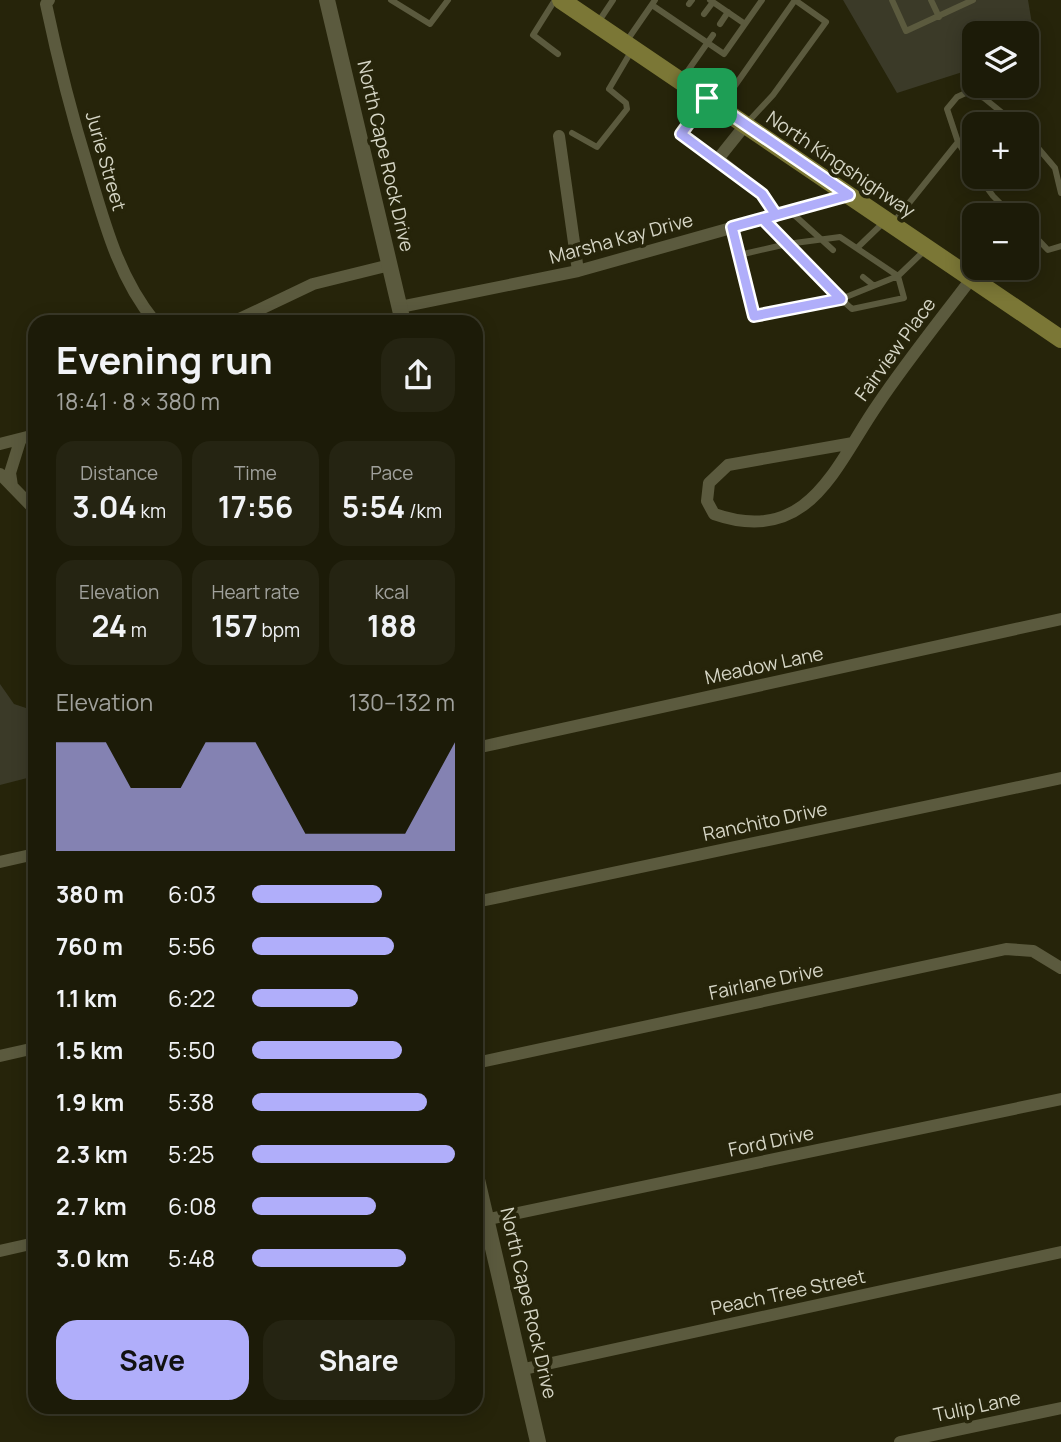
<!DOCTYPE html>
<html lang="en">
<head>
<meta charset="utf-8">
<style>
	:root { --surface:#1c1b08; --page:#252412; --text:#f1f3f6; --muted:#a0a19c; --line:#3a3929; --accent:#b0aefa }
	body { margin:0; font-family:Manrope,sans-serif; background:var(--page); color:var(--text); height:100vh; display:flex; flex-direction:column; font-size:26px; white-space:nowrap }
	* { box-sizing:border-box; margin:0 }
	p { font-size:23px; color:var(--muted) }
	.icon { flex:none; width:38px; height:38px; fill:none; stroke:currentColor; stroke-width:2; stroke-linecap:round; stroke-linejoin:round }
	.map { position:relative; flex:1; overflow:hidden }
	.side { position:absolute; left:28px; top:315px; width:455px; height:1099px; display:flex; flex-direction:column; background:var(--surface); border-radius:21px; box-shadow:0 4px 18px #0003,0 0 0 2px var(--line) }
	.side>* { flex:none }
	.tools { position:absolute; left:962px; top:21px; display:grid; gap:14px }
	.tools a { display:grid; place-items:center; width:77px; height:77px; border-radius:14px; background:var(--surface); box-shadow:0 4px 18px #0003,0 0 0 2px var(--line); font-size:35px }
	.pin { position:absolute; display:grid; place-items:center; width:60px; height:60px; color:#fff; margin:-30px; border-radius:14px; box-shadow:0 4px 10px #0006 }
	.round { display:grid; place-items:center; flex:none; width:74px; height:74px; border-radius:21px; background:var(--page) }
	.summary { display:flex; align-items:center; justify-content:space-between; height:119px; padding:0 28px }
	h1 { font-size:38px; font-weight:700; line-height:52px }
	.stats { display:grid; grid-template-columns:repeat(3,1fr); gap:10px; height:119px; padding:7px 28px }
	.stats div { display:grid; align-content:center; border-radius:18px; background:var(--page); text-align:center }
	.stats b { font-size:30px; font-weight:700 }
	.stats small { font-size:19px; font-weight:400 }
	.stats p { font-size:19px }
	.chart { height:196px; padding:14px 28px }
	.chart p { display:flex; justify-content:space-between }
	.chart svg { width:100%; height:126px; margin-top:7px; fill:var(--accent); opacity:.7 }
	.button { display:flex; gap:14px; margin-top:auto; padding:14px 28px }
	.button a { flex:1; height:80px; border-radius:21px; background:var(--accent); color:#111; font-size:28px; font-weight:700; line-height:80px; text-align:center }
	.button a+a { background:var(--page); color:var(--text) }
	ul { padding:0 28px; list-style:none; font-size:23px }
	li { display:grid; grid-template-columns:112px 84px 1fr; align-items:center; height:52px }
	li i { height:18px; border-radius:9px; background:var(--accent) }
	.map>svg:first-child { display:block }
	.green { fill:#3b3a28 }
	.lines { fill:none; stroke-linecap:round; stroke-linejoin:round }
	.lane { stroke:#5b5a3e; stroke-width:6 }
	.street { stroke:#5b5a3e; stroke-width:12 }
	.secondary { stroke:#5b5a3e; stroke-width:16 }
	.primary { stroke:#7b7736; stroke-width:18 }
	.route-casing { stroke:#fff; stroke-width:14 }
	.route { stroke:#b0aefa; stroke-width:9 }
	.labels { text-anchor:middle; stroke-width:7; stroke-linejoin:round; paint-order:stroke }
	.street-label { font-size:19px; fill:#d5d5c5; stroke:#26240a }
</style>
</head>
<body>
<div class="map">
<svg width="1061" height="1442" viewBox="0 0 1061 1442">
	<rect width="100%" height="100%" fill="#26240a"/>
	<path class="green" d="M843 0H1028L1036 48 1027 51V33H975V68L897 93Z
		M0 684 14 704 35 711V776L0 785Z"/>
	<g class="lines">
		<path class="lane" d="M391 0 430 24 448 0
			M555 0 533 35 558 54
			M710 0 745 24
			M892 0 906 31 973 0
			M931 0 939 17
			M689 4 692 0
			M652 5 724 54 762 0
			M704 14 713 2
			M599 21 613 0
			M720 24 728 12
			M626 42 655 0
			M682 79 713 35
			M704 101 681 134 718 159
			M720 107 795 0 826 22 773 95 747 123
			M572 133 597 147 627 109 626 103 609 89 632 50
			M1027 135 1055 168 1061 193
			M963 151 975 148
			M975 170 958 142 947 109 957 97 970 91 984 98 1016 124
			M979 177 993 196 1012 215
			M792 213 833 250
			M893 223 958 142
			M732 227 754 316 841 299 787 244 840 237 898 276 925 250
			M1027 228 1048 250 1061 246
			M857 248 884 222
			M739 255 787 244 764 220
			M898 276 904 298 852 309 841 299Z
			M863 277 873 285"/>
		<path class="street" d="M49 0 46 4C58 61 72 116 89 171 105 225 119 278 155 322
			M746 124 718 159 762 194 776 215
			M559 136 578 271
			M400 307 578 271 849 195
			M233 322 313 284 390 265
			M853 443 728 465 709 483 707 501 714 514C809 547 835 466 878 404 907 361 940 320 971 279
			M0 444 35 435
			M0 474 35 510
			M12 486 10 473 20 441
			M476 748 1061 619
			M0 862 35 854
			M476 902 1061 778
			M0 1056 35 1048
			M476 1063 1006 949 1033 951 1061 968
			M489 1219 1061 1099
			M0 1251 35 1243
			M524 1369 1061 1252
			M900 1442 1061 1408"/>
		<path class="secondary" d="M327 0 403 322
			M476 1175 538 1442"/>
		<path class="primary" d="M561 0 1061 339"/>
	</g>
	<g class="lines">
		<defs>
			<path id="route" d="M707 98 681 134 762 194 776 215 763 219 841 299 754 316 732 227 849 195 707 98"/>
		</defs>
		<use href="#route" class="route-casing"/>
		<use href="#route" class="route"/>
	</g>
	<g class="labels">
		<g class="street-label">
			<text transform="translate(386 156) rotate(77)" y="7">North Cape Rock Drive</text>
			<text transform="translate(106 161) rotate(74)" y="7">Jurie Street</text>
			<text transform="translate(841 164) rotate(34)" y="7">North Kingshighway</text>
			<text transform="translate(621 238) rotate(-15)" y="7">Marsha Kay Drive</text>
			<text transform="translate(895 349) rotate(-54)" y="7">Fairview Place</text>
			<text transform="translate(764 665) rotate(-12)" y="7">Meadow Lane</text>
			<text transform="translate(765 821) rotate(-12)" y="7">Ranchito Drive</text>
			<text transform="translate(766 981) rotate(-12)" y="7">Fairlane Drive</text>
			<text transform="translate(771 1141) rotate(-12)" y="7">Ford Drive</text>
			<text transform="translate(788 1292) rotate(-12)" y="7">Peach Tree Street</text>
			<text transform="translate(529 1303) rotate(77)" y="7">North Cape Rock Drive</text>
			<text transform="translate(977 1406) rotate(-12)" y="7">Tulip Lane</text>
		</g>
	</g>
</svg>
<div class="tools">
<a><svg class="icon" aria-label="layers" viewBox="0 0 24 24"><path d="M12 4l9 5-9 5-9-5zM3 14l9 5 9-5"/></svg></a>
<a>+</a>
<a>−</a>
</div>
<div class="pin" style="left:707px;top:98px;background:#1e9e55"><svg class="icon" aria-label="arrive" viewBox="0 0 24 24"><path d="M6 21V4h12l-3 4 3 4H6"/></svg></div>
<section class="side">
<div class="summary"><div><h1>Evening run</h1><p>18:41 · 8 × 380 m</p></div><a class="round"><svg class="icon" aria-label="share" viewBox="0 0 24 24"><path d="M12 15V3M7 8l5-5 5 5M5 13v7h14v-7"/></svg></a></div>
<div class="stats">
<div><p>Distance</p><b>3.04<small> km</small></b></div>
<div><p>Time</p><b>17:56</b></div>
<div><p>Pace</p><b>5:54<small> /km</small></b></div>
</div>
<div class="stats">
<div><p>Elevation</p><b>24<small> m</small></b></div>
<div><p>Heart rate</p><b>157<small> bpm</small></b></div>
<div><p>kcal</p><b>188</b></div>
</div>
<div class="chart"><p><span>Elevation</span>130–132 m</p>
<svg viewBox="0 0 160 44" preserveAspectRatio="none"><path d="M0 44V6L10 6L20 6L30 22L40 22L50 22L60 6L70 6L80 6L90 22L100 38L110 38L120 38L130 38L140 38L150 22L160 6V44z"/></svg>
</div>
<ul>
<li><b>380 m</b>6:03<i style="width:64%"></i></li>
<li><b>760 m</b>5:56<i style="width:70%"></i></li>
<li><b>1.1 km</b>6:22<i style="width:52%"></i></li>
<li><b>1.5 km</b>5:50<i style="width:74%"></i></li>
<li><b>1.9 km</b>5:38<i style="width:86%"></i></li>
<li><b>2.3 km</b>5:25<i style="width:100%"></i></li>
<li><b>2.7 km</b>6:08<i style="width:61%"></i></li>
<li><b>3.0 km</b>5:48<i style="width:76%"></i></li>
</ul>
<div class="button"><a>Save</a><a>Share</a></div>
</section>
</div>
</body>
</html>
